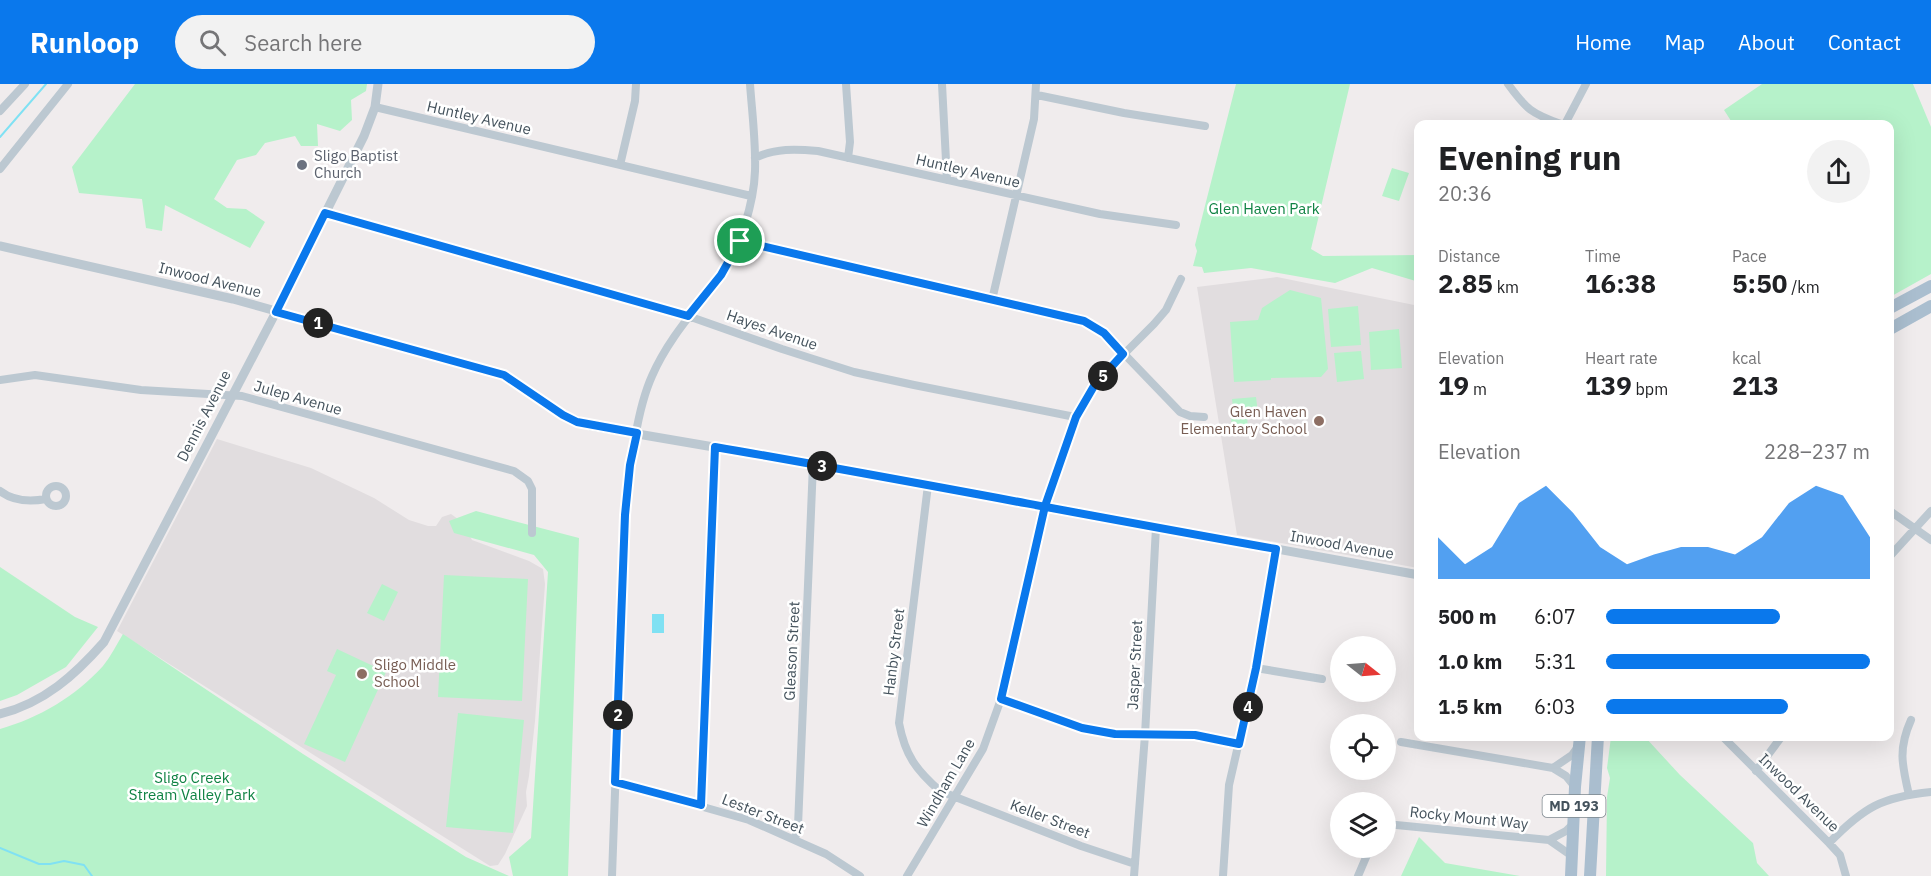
<!DOCTYPE html>
<html lang="en">
<head>
<meta charset="utf-8">
<style>
	:root { --surface:#fff; --page:#f2f2f2; --text:#202124; --muted:#757577; --accent:#0a78ec }
	body { margin:0; font-family:"IBM Plex Sans",sans-serif; background:var(--page); color:var(--text); height:100vh; display:flex; flex-direction:column; font-size:22px; white-space:nowrap }
	* { box-sizing:border-box; margin:0 }
	p { font-size:20px; color:var(--muted) }
	.icon { flex:none; width:33px; height:33px; fill:none; stroke:currentColor; stroke-width:2; stroke-linecap:round; stroke-linejoin:round }
	.map { position:relative; flex:1; overflow:hidden }
	.details { position:absolute; left:1414px; top:36px; width:480px; height:621px; display:flex; flex-direction:column; background:var(--surface); border-radius:12px; box-shadow:0 6px 24px #0002 }
	.details>* { flex:none }
	.needle { width:39px; rotate:107deg }
	.controls { position:absolute; left:1330px; top:552px; display:grid; gap:12px }
	.controls a { display:grid; place-items:center; width:66px; height:66px; border-radius:50%; background:var(--surface); box-shadow:0 6px 24px #0002; font-size:30px }
	.pin { position:absolute; display:grid; place-items:center; width:51px; height:51px; color:#fff; margin:-26px; border:3px solid #fff; border-radius:50%; box-shadow:0 2px 6px #0007 }
	.km { position:absolute; width:30px; height:30px; margin:-15px; border-radius:50%; background:#222; color:#fff; font-size:16px; line-height:30px; text-align:center }
	.round { display:grid; place-items:center; flex:none; width:63px; height:63px; border-radius:32px; background:var(--page) }
	.overview { display:flex; align-items:center; justify-content:space-between; height:102px; padding:0 24px }
	h1 { font-size:33px; font-weight:700; line-height:45px }
	.figures { display:grid; grid-template-columns:repeat(3,1fr); gap:9px; height:102px; padding:6px 24px }
	.figures div { display:grid; align-content:center }
	.figures b { font-size:26px; font-weight:700 }
	.figures small { font-size:16px; font-weight:400 }
	.figures p { font-size:16px }
	.chart { height:168px; padding:12px 24px }
	.chart p { display:flex; justify-content:space-between }
	.chart svg { width:100%; height:108px; margin-top:6px; fill:var(--accent); opacity:.7 }
	ul { padding:0 24px; list-style:none; font-size:20px }
	li { display:grid; grid-template-columns:96px 72px 1fr; align-items:center; height:45px }
	li i { height:15px; border-radius:8px; background:var(--accent) }
	header { display:flex; align-items:center; gap:36px; box-sizing:border-box; height:84px; padding:0 30px; background:var(--accent); color:#fff }
	header strong { font-size:28px }
	nav { display:flex; gap:33px; margin-inline-start:auto; font-size:21px }
	.search { width:420px; height:54px; background:var(--page); display:flex; align-items:center; gap:15px; box-sizing:border-box; padding:0 21px; border-radius:33px; color:var(--muted); font-size:22px }
	.map>svg:first-child { display:block }
	.education { fill:#e1dddf }
	.green { fill:#b6f2ca }
	.water { fill:#80e1f3 }
	.lines { fill:none; stroke-linecap:round; stroke-linejoin:round }
	.stream { stroke:#80e1f3; stroke-width:2 }
	.minor { stroke:#bcc8d1; stroke-width:8 }
	.tertiary { stroke:#bcc8d1; stroke-width:9 }
	.primary { stroke:#aabecf; stroke-width:12 }
	.route-casing { stroke:#fff; stroke-width:12 }
	.route { stroke:#0a78ec; stroke-width:8 }
	.worship-dot { fill:#6b7280; stroke:#fff; stroke-width:2 }
	.education-dot { fill:#8d6e63; stroke:#fff; stroke-width:2 }
	.labels { text-anchor:middle; stroke-width:5; stroke-linejoin:round; paint-order:stroke }
	.shield { fill:#fff; stroke:#7c868d; stroke-width:1.5 }
	.shield-label { font-size:14px; font-weight:bold; fill:#44525c }
	.street-label { font-size:15px; fill:#44525c; stroke:#fff }
	.worship-label { font-size:15px; fill:#5b616d; stroke:#fff; text-anchor:start }
	.park-label { font-size:15px; fill:#0f8243; stroke:#fff }
	.education-label { font-size:15px; fill:#785e54; stroke:#fff; text-anchor:end }
</style>
</head>
<body>
<header>
<strong>Runloop</strong>
<div class="search"><svg class="icon" aria-label="search" viewBox="0 0 24 24"><circle cx="10" cy="10" r="6"/><path d="M15 15l6 6"/></svg>Search here</div>
<nav><a>Home</a><a>Map</a><a>About</a><a>Contact</a></nav>
</header>
<div class="map">
<svg width="1931" height="792" viewBox="0 0 1931 792">
	<rect width="100%" height="100%" fill="#f0eced"/>
	<path class="education" d="M1277 193 1419 222 1418 484 1237 451 1197 203Z
		M217 355 311 384 374 414 409 436 428 442H436L442 433 451 430 462 438 472 456 529 477 543 485 545 500 535 637 529 692 526 708 527 722 505 770 498 781 490 782 117 547Z"/>
	<path class="green" d="M135 0H367L366 7 351 16 352 36 340 47 317 40 318 62H301L295 52 265 59 256 71 237 76 214 115 227 124 246 125 265 138 250 164 165 121 162 147 146 144 142 115 79 109 72 83Z
		M1236 0H1350L1311 165 1323 172 1419 171V198L1372 184 1335 199 1251 184 1204 189 1202 183 1193 182 1197 167 1195 161Z
		M1762 0H1913L1931 43V190L1890 213V40H1733L1724 26Z
		M1392 84 1409 89 1399 117 1382 112Z
		M1290 206 1321 214 1328 285 1321 293 1271 294V296L1234 298 1230 238 1258 236 1262 224Z
		M1358 222 1361 261 1331 263 1328 225Z
		M1399 245 1402 284 1371 286 1369 248Z
		M1361 267 1364 295 1337 298 1334 269Z
		M1256 313 1258 329 1247 331 1248 346 1232 347 1231 332 1234 331 1232 315Z
		M476 427 579 454 568 792H513L509 773 531 754 548 488 534 471 454 449 449 437Z
		M0 483 75 533 98 543 66 583 17 611 0 617Z
		M444 491 528 495 522 617 438 613Z
		M382 500 398 508 384 537 367 529Z
		M123 550 303 670 466 773 509 792H0V645C39 634 76 612 103 582 111 572 117 560 123 550Z
		M337 565 386 588 345 678 304 660 336 591 327 587Z
		M458 629 524 636 513 749 446 743Z
		M1611 653H1645L1680 691 1753 759 1757 779 1769 792H1606L1607 713 1610 694 1607 684Z
		M1419 753 1445 779 1520 792H1401Z"/>
	<path class="water" d="M652 530H664V549H652Z"/>
	<g class="lines">
		<path class="stream" d="M0 53 46 0
			M0 764 39 780H50L64 777 84 781 92 792"/>
		<path class="minor" d="M846 0 850 58 848 74
			M942 0 947 96
			M1508 0C1526 25 1532 30 1561 40
			M1037 11 1124 29 1205 42
			M375 23 751 112
			M0 27 25 0
			M1565 40 1586 0
			M755 74C775 64 796 65 818 67L1100 130 1176 141
			M620 81 635 17 636 0
			M0 85 68 0
			M325 129 688 232 782 265 854 288 914 301 1075 333
			M740 157 1084 237 1104 249 1180 328 1190 332 1204 333
			M992 216 1034 35 1036 0
			M0 296 35 291 141 306 242 312 514 387 528 397 532 405V449
			M928 401 899 639C905 671 916 686 940 707L1081 762 1135 780
			M46 412a10 10 0 1 1 20 0a10 10 0 1 1-20 0Z
			M0 407C13 417 30 418 46 415
			M1890 427 1931 456
			M1890 472 1931 427
			M1256 584 1322 595
			M1001 615 1082 644 1115 650 1195 651 1239 660
			M1722 652 1829 759 1840 771 1846 792
			M1401 658 1553 684 1566 692 1575 703
			M1553 684 1572 671 1577 664
			M1756 687 1782 652
			M615 698 749 736 826 770 860 792
			M1909 711C1902 681 1898 665 1911 636
			M701 721 715 363
			M1386 740 1549 756 1572 772
			M795 755 798 742 813 380
			M1549 756 1566 747 1573 740
			M1829 759C1864 723 1882 713 1931 708
			M612 792 625 431C630 389 635 330 652 292 669 253 697 224 722 190 740 165 754 118 755 87 756 58 752 28 750 0
			M907 792 983 665 1001 615 1045 422 1075 333 1094 302 1108 286 1154 240 1166 226 1181 195
			M1134 792 1145 651 1156 443
			M1223 792 1229 701 1256 584 1276 465
			M1358 792 1370 764"/>
		<path class="tertiary" d="M0 162 233 215 504 291 563 331 591 342 813 380 1419 491
			M0 630C44 619 75 591 104 558L276 228 364 52 375 23 378 0"/>
		<path class="primary" d="M1890 224 1931 202
			M1890 245 1931 222
			M1571 792 1575 703 1580 652
			M1590 792 1598 652"/>
	</g>
	<g class="lines">
		<defs>
			<path id="route" d="M740 157 721 191 688 232 325 129 276 228 504 291 563 331 577 338 637 349 630 381 625 431 615 698 701 721 715 363C902 395 1089 432 1276 465L1256 584 1239 660 1195 651 1115 650 1082 644 1001 615 1045 422 1076 333 1094 302 1123 270 1104 249 1084 237 740 157"/>
		</defs>
		<use href="#route" class="route-casing"/>
		<use href="#route" class="route"/>
	</g>
	<circle class="worship-dot" cx="302" cy="81" r="6"/>
	<g class="education-dot">
		<circle cx="1319" cy="337" r="6"/>
		<circle cx="362" cy="590" r="6"/>
	</g>
	<g class="labels">
		<rect class="shield" x="1542.5" y="711" width="63" height="22" rx="4.5"/>
		<g class="shield-label">
			<text x="1574" y="727">MD 193</text>
		</g>
		<g class="street-label">
			<text transform="translate(479 34) rotate(13)" y="5">Huntley Avenue</text>
			<text transform="translate(968 87) rotate(13)" y="5">Huntley Avenue</text>
			<text transform="translate(210 196) rotate(14)" y="5">Inwood Avenue</text>
			<text transform="translate(772 246) rotate(19)" y="5">Hayes Avenue</text>
			<text transform="translate(298 314) rotate(16)" y="5">Julep Avenue</text>
			<text transform="translate(204 332) rotate(-63)" y="5">Dennis Avenue</text>
			<text transform="translate(1342 461) rotate(10)" y="5">Inwood Avenue</text>
			<text transform="translate(792 567) rotate(-87)" y="5">Gleason Street</text>
			<text transform="translate(894 568) rotate(-83)" y="5">Hanby Street</text>
			<text transform="translate(1135 581) rotate(-87)" y="5">Jasper Street</text>
			<text transform="translate(946 699) rotate(-60)" y="5">Windham Lane</text>
			<text transform="translate(1799 709) rotate(44)" y="5">Inwood Avenue</text>
			<text transform="translate(763 730) rotate(21)" y="5">Lester Street</text>
			<text transform="translate(1469 734) rotate(6)" y="5">Rocky Mount Way</text>
			<text transform="translate(1050 735) rotate(21)" y="5">Keller Street</text>
		</g>
		<g class="worship-label">
			<text x="314" y="77">Sligo Baptist<tspan x="314" dy="17">Church</tspan></text>
		</g>
		<g class="park-label">
			<text x="1264" y="130">Glen Haven Park</text>
			<text x="192" y="699">Sligo Creek<tspan x="192" dy="17">Stream Valley Park</tspan></text>
		</g>
		<g class="education-label">
			<text x="1307" y="333">Glen Haven<tspan x="1307" dy="17">Elementary School</tspan></text>
			<text x="374" y="586" text-anchor="start">Sligo Middle<tspan x="374" dy="17">School</tspan></text>
		</g>
	</g>
</svg>
<div class="controls">
<a><svg class="needle" viewBox="-14 -14 28 28"><path d="M0-13l5 13h-10z" fill="#e53935"/><path d="M0 13l5-13h-10z" fill="#757577"/></svg></a>
<a><svg class="icon" aria-label="locate" viewBox="0 0 24 24"><circle cx="12" cy="12" r="6"/><path d="M12 2v4M12 18v4M2 12h4M18 12h4"/></svg></a>
<a><svg class="icon" aria-label="layers" viewBox="0 0 24 24"><path d="M12 4l9 5-9 5-9-5zM3 14l9 5 9-5"/></svg></a>
</div>
<div class="pin" style="left:740px;top:157px;background:#1e9e55"><svg class="icon" aria-label="arrive" viewBox="0 0 24 24"><path d="M6 21V4h12l-3 4 3 4H6"/></svg></div>
<b class="km" style="left:318px;top:239px">1</b>
<b class="km" style="left:618px;top:631px">2</b>
<b class="km" style="left:822px;top:382px">3</b>
<b class="km" style="left:1248px;top:623px">4</b>
<b class="km" style="left:1103px;top:292px">5</b>
<section class="details">
<div class="overview"><div><h1>Evening run</h1><p>20:36</p></div><a class="round"><svg class="icon" aria-label="share" viewBox="0 0 24 24"><path d="M12 15V3M7 8l5-5 5 5M5 13v7h14v-7"/></svg></a></div>
<div class="figures">
<div><p>Distance</p><b>2.85<small> km</small></b></div>
<div><p>Time</p><b>16:38</b></div>
<div><p>Pace</p><b>5:50<small> /km</small></b></div>
</div>
<div class="figures">
<div><p>Elevation</p><b>19<small> m</small></b></div>
<div><p>Heart rate</p><b>139<small> bpm</small></b></div>
<div><p>kcal</p><b>213</b></div>
</div>
<div class="chart"><p><span>Elevation</span>228–237 m</p>
<svg viewBox="0 0 160 44" preserveAspectRatio="none"><path d="M0 44V27L10 38L20 31L30 13L40 6L50 17L60 31L70 38L80 34L90 31L100 31L110 34L120 27L130 13L140 6L150 10L160 27V44z"/></svg>
</div>
<ul>
<li><b>500 m</b>6:07<i style="width:66%"></i></li>
<li><b>1.0 km</b>5:31<i style="width:100%"></i></li>
<li><b>1.5 km</b>6:03<i style="width:69%"></i></li>
</ul>
</section>
</div>
</body>
</html>
